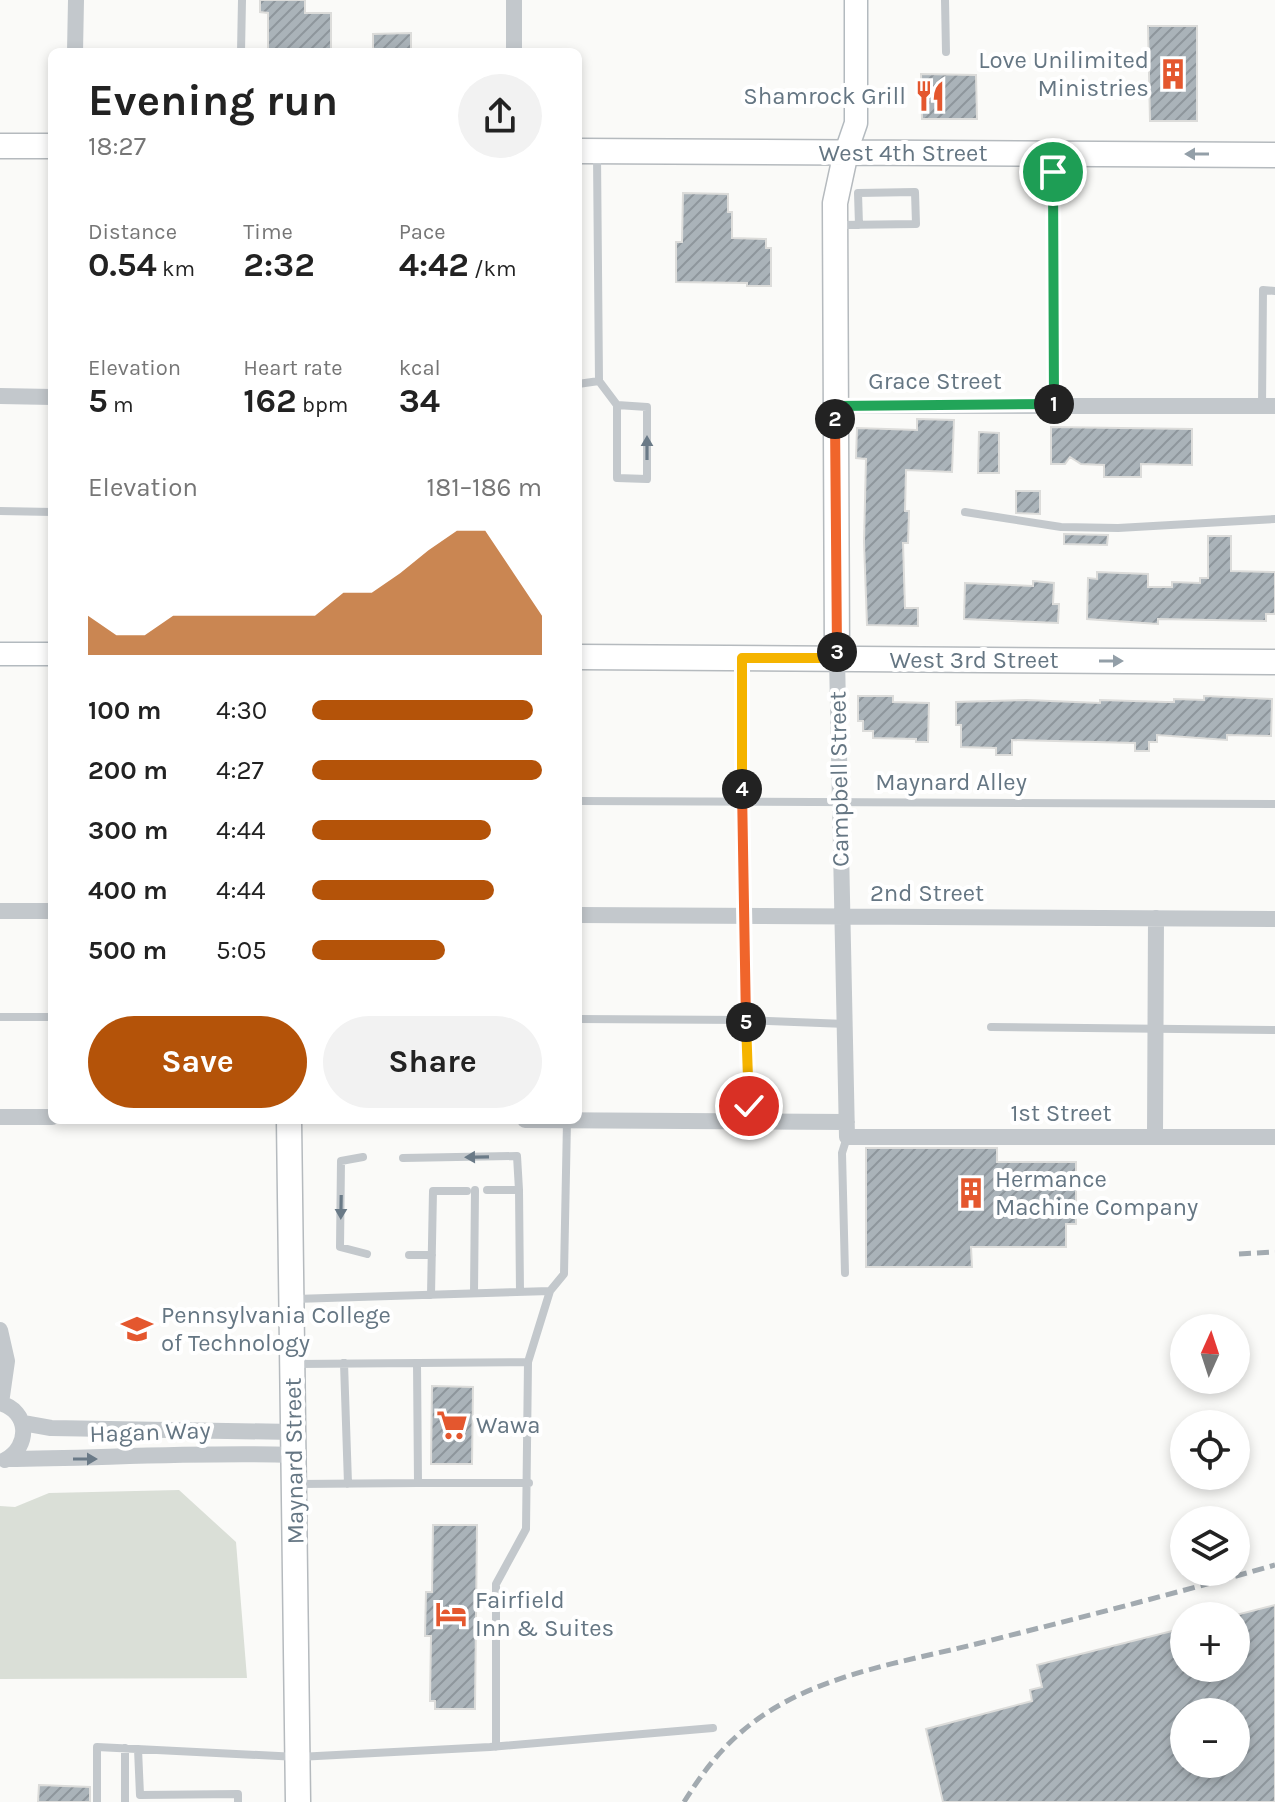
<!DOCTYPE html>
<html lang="en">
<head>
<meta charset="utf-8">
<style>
	:root { --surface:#fff; --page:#f2f2f2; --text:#222; --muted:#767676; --accent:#b45309 }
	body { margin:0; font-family:Karla,sans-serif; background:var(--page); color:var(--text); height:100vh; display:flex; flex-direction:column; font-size:30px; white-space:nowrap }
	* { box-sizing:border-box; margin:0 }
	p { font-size:26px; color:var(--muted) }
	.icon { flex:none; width:44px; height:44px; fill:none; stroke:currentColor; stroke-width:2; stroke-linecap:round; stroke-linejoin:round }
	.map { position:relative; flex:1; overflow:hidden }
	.drawer { position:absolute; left:48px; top:48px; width:534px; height:1076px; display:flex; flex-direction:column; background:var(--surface); border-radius:12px; box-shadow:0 4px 12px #0003 }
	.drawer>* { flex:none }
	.needle { width:52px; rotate:3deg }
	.tools { position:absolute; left:1170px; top:1314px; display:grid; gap:16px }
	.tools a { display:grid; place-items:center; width:80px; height:80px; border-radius:50%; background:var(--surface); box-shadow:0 4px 12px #0003; font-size:40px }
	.pin { position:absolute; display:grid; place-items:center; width:68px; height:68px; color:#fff; margin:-34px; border:4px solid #fff; border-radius:50%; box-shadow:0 2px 8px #0007 }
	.km { position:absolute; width:40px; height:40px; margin:-20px; border-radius:50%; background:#222; color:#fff; font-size:22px; line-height:40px; text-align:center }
	.round { display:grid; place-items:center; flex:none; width:84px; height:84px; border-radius:42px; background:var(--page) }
	.overview { display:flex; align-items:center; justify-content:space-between; height:136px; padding:0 40px }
	h1 { font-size:44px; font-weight:700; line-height:60px }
	.stats { display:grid; grid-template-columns:repeat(3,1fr); gap:12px; height:136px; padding:8px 40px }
	.stats div { display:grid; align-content:center }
	.stats b { font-size:34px; font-weight:700 }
	.stats small { font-size:22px; font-weight:400 }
	.stats p { font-size:22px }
	.chart { height:224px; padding:16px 40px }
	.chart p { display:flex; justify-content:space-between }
	.chart svg { width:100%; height:144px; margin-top:8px; fill:var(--accent); opacity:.7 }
	.button { display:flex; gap:16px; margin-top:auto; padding:16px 40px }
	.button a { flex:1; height:92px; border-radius:48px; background:var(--accent); color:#fff; font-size:32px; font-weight:700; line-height:92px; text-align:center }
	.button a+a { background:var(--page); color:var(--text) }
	ul { padding:0 40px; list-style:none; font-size:26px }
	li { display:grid; grid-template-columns:128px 96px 1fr; align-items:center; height:60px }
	li i { height:20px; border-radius:10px; background:var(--accent) }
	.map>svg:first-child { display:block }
	.green { fill:#dadfd7 }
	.building { fill:url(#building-hatch); stroke:#dcdcda; stroke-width:2; fill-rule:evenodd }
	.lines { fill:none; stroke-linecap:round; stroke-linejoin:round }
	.secondary-casing { stroke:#b3babf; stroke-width:25 }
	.primary-casing { stroke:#b5babe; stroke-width:27 }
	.lane { stroke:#c3c8cc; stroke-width:8 }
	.street { stroke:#c3c8cc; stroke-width:16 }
	.secondary { stroke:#fff; stroke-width:22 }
	.primary { stroke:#fff; stroke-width:24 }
	.rail { stroke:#a2aab0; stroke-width:5; stroke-dasharray:12 6; stroke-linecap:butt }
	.oneway { fill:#939fa8 }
	.oneway2 { fill:#6a7a87 }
	.split-1-casing { stroke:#fff; stroke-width:16 }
	.split-2-casing { stroke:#fff; stroke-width:16 }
	.split-3-casing { stroke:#fff; stroke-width:16 }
	.split-4-casing { stroke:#fff; stroke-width:16 }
	.split-5-casing { stroke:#fff; stroke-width:16 }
	.split-6-casing { stroke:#fff; stroke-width:16 }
	.split-1 { stroke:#22a559; stroke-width:10 }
	.split-2 { stroke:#22a559; stroke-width:10 }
	.split-3 { stroke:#f0652b; stroke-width:10 }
	.split-4 { stroke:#f5b400; stroke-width:10 }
	.split-5 { stroke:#f0652b; stroke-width:10 }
	.split-6 { stroke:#f5b400; stroke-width:10 }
	.labels { text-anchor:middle; stroke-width:8; stroke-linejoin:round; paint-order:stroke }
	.poi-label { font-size:24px; fill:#657683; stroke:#fff; text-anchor:start }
	.street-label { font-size:24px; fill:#657683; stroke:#fff }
</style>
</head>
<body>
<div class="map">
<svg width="1275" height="1802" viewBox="0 0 1275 1802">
	<defs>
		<pattern id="building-hatch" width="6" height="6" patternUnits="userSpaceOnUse" patternTransform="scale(2)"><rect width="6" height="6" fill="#aab3b9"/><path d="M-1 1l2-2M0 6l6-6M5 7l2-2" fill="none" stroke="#8e969c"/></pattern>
	</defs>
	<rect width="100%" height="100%" fill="#fafaf8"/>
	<path class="green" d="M179 1490 236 1542 247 1678 0 1679V1506L15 1507 49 1493Z"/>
	<path class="building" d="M260 0H305V13H331V52H268V13L260 12Z
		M1148 26H1197V121H1150Z
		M411 33V52H373V34Z
		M921 74 976 75 977 119H922Z
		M683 193 728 194V212H732V238L766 239V248H771V286H747V283L676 282V242H682Z
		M917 419 954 420 952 472 906 470 905 511H909L908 543H903L905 608H918V626L867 625 864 542 866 459 856 458 857 428 917 430Z
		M1051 427 1192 429V465L1141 464V477H1104V465L1081 464 1070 457 1065 464H1051Z
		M979 432 999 433V473H978Z
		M1016 491H1040V514L1016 513Z
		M1064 534 1108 535 1107 545 1064 544Z
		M1208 536H1231V571L1275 572V614H1266V621L1158 619V624L1087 619 1088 578 1097 579V572L1148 574V587H1172V582L1200 583V578H1208Z
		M1033 581 1054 583 1053 604H1059L1058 623 964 619 965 583 1033 586Z
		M858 696H893V702L929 703 928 742H916V739L873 738V731H863V721H858Z
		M1204 696 1272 699 1271 736 1227 735V740L1157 735V742H1149V751H1135V743L1012 740V755H996V748L961 747V725H956V702L1026 700 1100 703V700L1166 702H1174V699L1204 700Z
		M866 1148H997V1162H1076V1224H1066V1247H971L972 1267H866Z
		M432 1386 473 1387 472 1464H431Z
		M433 1525H477L475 1709H435V1701H430L431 1636H425L426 1592H432Z
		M1275 1605V1802H943L926 1729 1032 1701 1030 1690 1042 1687 1037 1665 1184 1628V1668H1236V1615ZM1184 1712H1236V1764H1184Z
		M39 1785 90 1787V1802H38Z"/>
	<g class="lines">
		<defs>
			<path id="secondary" d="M846 152 856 123V0
				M0 654H52"/>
			<path id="primary" d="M0 146H52
				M578 151 1275 155
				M578 657 1275 662
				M837 658 835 203 846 152
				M289 1120 298 1802"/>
		</defs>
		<use href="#secondary" class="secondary-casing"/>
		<use href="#primary" class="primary-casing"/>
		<path class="lane" d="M945 0 946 52
			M241 52 242 0
			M597 156 599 381 617 405V478L647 479V407L617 405
			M1053 157 1055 404
			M840 225 916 224 915 192 858 193 859 225
			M578 384 599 381
			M1262 406 1263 290 1275 291
			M0 511 52 512
			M965 512 1061 527 1118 528 1275 519
			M742 663V801L749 1121
			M578 801 1275 804
			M0 1017H52
			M578 1019 746 1020 846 1024
			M991 1027 1275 1030
			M363 1157 341 1161 340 1247 367 1254
			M403 1158 517 1156 519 1190
			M487 1190H519L520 1292
			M409 1255H432
			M845 1273 842 1153 847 1137
			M474 1293 475 1190
			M431 1295 433 1191H467
			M295 1299 550 1291 564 1274 567 1121
			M344 1363 348 1484
			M417 1363 418 1483H529
			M297 1364 528 1362
			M299 1484 418 1483
			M496 1747V1584L526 1529 528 1362 550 1291
			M138 1749 140 1795 238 1794V1802
			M97 1802V1747L298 1757 490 1747 713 1728
			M125 1802V1748"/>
		<path class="street" d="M75 52 76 0
			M514 52V0
			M0 396 52 397
			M835 406H1275
			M837 658 847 1137H1275
			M0 911H52
			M578 915 1275 919
			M0 1117H52
			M525 1120 847 1122
			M1155 1137 1156 918
			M0 1330 7 1361 1 1403
			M0 1403C29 1411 31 1446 5 1460
			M23 1423 51 1428 293 1432
			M7 1459C103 1458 198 1452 293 1455"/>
		<use href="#secondary" class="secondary"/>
		<use href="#primary" class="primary"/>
		<path class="rail" d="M1239 1254 1275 1252
			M684 1802C712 1757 740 1726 787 1701 846 1670 916 1659 980 1643 1079 1618 1177 1593 1275 1565"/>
	</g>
	<defs><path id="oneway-solid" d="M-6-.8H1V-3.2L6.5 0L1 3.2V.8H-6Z" transform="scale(2)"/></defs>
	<g class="oneway">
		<use href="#oneway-solid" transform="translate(1197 154) rotate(-180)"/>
		<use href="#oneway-solid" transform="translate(1111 661)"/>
	</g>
	<g class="oneway2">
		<use href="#oneway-solid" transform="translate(647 448) rotate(-90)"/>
		<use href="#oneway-solid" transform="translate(477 1157) rotate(179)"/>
		<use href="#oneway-solid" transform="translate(341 1207) rotate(91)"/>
		<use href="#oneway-solid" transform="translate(85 1459)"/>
	</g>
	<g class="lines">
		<defs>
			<path id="split-1" d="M1053 172 1054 404"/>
			<path id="split-2" d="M835 419V406L1054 404"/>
			<path id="split-3" d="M835 419 837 652"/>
			<path id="split-4" d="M742 789V658H837V652"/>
			<path id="split-5" d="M742 789 746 1022"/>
			<path id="split-6" d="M746 1022 749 1106"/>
		</defs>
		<use href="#split-1" class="split-1-casing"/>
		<use href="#split-2" class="split-2-casing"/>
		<use href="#split-3" class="split-3-casing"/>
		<use href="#split-4" class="split-4-casing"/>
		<use href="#split-5" class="split-5-casing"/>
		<use href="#split-6" class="split-6-casing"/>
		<use href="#split-1" class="split-1"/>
		<use href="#split-2" class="split-2"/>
		<use href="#split-3" class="split-3"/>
		<use href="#split-4" class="split-4"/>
		<use href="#split-5" class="split-5"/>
		<use href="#split-6" class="split-6"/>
	</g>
	<defs>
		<symbol id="building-bare" viewBox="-9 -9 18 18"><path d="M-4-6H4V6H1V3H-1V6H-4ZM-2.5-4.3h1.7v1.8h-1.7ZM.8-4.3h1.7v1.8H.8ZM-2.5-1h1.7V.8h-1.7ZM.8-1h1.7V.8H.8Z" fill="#e4572e" stroke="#fff" stroke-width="2.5" paint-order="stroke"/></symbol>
		<symbol id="restaurant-bare" viewBox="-9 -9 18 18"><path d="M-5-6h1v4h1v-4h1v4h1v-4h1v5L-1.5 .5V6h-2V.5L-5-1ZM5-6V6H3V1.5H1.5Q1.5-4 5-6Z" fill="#e4572e" stroke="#fff" stroke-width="2.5" paint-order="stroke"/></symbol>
		<symbol id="university-bare" viewBox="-9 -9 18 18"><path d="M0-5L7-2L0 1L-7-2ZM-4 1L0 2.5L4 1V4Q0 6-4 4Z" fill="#e4572e" stroke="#fff" stroke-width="2.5" paint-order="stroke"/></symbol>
		<symbol id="supermarket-bare" viewBox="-9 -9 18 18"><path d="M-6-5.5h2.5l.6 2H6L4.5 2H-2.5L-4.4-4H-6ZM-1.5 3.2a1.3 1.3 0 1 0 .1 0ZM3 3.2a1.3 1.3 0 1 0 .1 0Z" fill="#e4572e" stroke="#fff" stroke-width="2.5" paint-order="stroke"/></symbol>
		<symbol id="hotel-bare" viewBox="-9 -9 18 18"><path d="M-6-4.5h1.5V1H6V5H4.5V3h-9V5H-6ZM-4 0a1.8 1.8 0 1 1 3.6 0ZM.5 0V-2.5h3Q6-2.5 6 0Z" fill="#e4572e" stroke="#fff" stroke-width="2.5" paint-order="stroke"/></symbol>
	</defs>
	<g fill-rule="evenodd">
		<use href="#building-bare" x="1151" y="52" width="44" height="44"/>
		<use href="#restaurant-bare" x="908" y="74" width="44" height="44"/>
		<use href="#building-bare" x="949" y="1171" width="44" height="44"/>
		<use href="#university-bare" x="115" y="1307" width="44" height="44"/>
		<use href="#supermarket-bare" x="430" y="1403" width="44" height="44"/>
		<use href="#hotel-bare" x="429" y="1592" width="44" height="44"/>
	</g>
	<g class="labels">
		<g class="poi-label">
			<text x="1149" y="68" text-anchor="end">Love Unilimited<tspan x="1149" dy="28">Ministries</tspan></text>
			<text x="906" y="104" text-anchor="end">Shamrock Grill</text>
			<text x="995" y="1187">Hermance<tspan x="995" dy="28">Machine Company</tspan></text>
			<text x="161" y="1323">Pennsylvania College<tspan x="161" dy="28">of Technology</tspan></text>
			<text x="476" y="1433">Wawa</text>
			<text x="475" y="1608">Fairfield<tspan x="475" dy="28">Inn &amp; Suites</tspan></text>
		</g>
		<g class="street-label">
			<text x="903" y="161">West 4th Street</text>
			<text x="935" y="389">Grace Street</text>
			<text x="974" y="668">West 3rd Street</text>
			<text transform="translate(839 779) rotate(-91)" y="8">Campbell Street</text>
			<text x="951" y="790">Maynard Alley</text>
			<text x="927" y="901">2nd Street</text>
			<text x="1061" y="1121">1st Street</text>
			<text transform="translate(150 1432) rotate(-2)" y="8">Hagan Way</text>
			<text transform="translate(294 1461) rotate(-91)" y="8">Maynard Street</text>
		</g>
	</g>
</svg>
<div class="tools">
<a><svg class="needle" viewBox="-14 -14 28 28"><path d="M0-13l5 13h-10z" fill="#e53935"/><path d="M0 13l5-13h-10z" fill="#767676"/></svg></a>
<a><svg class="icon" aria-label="locate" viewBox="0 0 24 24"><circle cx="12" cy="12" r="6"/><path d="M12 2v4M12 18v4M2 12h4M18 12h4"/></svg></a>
<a><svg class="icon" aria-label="layers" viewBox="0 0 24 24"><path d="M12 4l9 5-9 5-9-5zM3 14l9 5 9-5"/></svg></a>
<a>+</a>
<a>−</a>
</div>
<div class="pin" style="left:1053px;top:172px;background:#1e9e55"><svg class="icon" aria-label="arrive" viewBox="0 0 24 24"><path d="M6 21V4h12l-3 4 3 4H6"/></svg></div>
<div class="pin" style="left:749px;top:1106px;background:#d93025"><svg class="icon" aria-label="check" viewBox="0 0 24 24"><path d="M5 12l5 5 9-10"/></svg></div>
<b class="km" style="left:1054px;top:404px">1</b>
<b class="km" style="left:835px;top:419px">2</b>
<b class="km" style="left:837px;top:652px">3</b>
<b class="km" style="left:742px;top:789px">4</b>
<b class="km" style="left:746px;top:1022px">5</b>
<section class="drawer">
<div class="overview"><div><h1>Evening run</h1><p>18:27</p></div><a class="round"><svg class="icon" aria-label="share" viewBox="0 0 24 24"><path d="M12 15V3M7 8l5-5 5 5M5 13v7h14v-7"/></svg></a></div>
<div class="stats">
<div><p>Distance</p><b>0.54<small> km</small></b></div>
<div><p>Time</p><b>2:32</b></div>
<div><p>Pace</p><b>4:42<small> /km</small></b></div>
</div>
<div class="stats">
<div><p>Elevation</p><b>5<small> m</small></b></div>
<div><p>Heart rate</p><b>162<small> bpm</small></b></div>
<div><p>kcal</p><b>34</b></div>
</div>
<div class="chart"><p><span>Elevation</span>181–186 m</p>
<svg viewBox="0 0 160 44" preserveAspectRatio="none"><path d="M0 44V32L10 38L20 38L30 32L40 32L50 32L60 32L70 32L80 32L90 25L100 25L110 19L120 12L130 6L140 6L150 19L160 32V44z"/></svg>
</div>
<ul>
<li><b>100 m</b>4:30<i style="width:96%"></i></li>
<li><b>200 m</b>4:27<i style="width:100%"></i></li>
<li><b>300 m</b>4:44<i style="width:78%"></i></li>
<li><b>400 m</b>4:44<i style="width:79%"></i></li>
<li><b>500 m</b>5:05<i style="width:58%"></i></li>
</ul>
<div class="button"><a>Save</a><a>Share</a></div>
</section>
</div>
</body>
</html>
